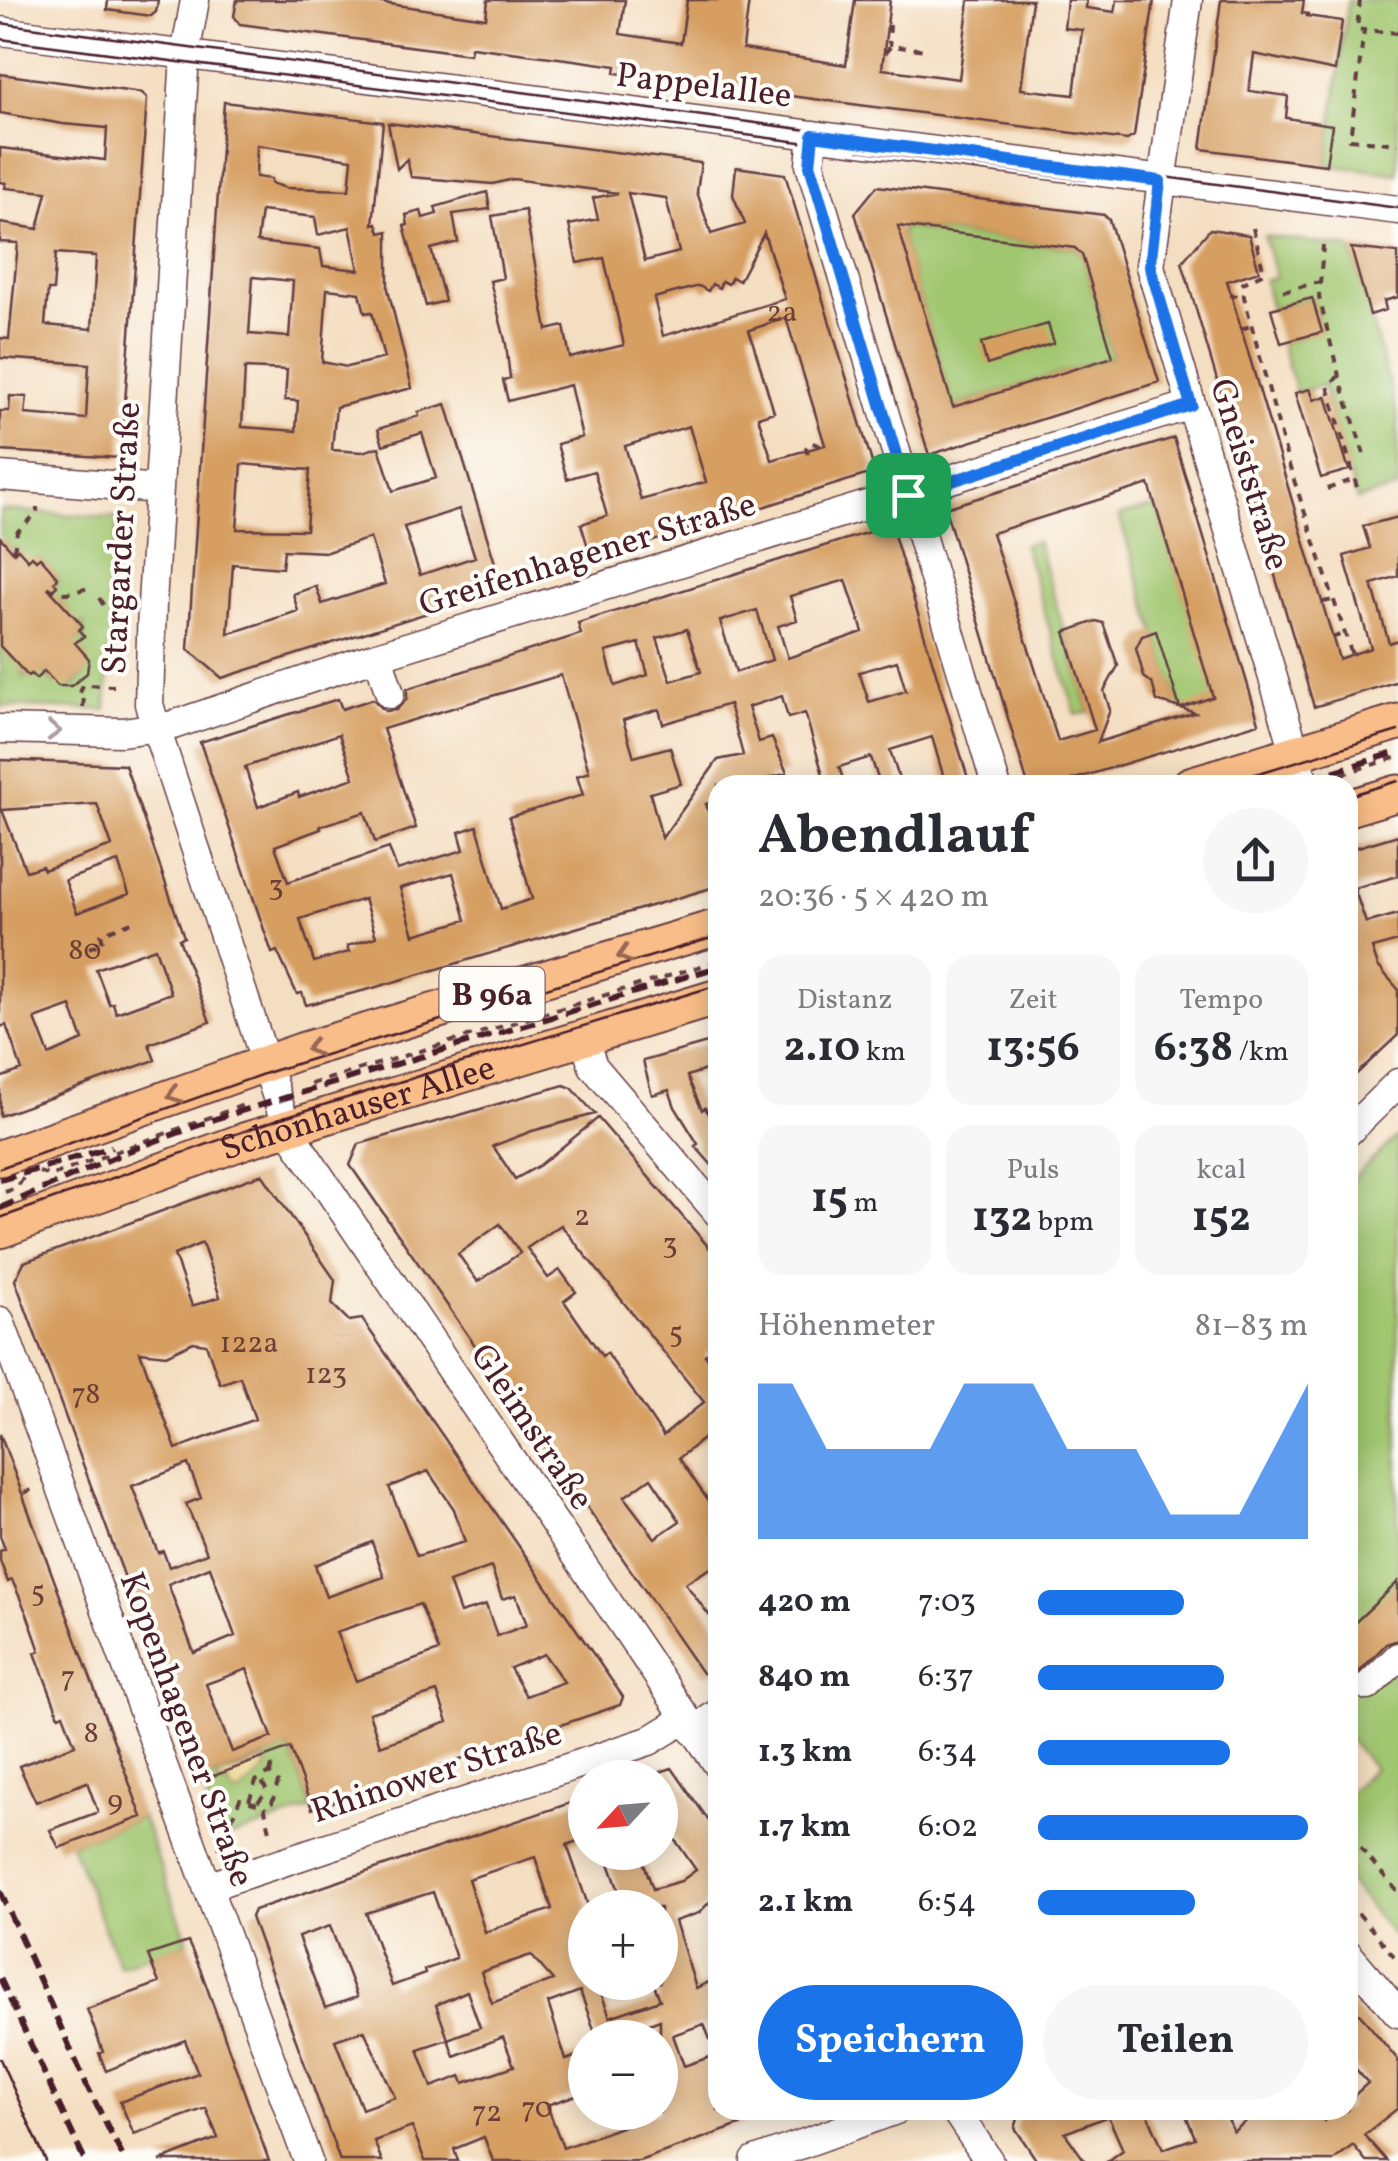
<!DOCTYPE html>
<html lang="de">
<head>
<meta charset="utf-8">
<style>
	:root { --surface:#fff; --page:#f7f7f7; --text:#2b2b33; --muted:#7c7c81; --accent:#1a73e8 }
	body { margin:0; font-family:Vollkorn,serif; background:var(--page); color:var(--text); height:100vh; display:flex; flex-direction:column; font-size:38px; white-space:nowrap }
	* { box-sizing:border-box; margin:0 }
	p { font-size:32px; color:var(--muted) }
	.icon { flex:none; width:55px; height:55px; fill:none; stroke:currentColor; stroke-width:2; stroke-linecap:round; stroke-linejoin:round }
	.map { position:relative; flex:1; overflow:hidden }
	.side { position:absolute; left:708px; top:775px; width:650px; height:1345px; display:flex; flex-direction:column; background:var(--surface); border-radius:30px; box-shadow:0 5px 25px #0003 }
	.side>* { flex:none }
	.needle { width:65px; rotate:244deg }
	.fabs { position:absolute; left:568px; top:1760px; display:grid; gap:20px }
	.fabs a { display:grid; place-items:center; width:110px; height:110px; border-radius:50%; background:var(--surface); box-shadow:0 5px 25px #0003; font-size:50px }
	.pin { position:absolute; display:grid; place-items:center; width:85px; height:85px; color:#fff; margin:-42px; border-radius:20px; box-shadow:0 5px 15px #0006 }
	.round { display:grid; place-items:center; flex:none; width:105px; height:105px; border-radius:52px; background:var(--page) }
	.headline { display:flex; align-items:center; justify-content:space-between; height:170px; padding:0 50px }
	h1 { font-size:55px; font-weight:700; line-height:75px }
	.figures { display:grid; grid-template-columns:repeat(3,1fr); gap:15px; height:170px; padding:10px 50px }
	.figures div { display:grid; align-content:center; border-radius:25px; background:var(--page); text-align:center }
	.figures b { font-size:42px; font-weight:700 }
	.figures small { font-size:28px; font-weight:400 }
	.figures p { font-size:28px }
	.chart { height:280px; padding:20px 50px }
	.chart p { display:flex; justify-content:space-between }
	.chart svg { width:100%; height:180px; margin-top:10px; fill:var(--accent); opacity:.7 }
	.cta { display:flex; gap:20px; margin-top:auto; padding:20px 50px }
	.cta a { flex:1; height:115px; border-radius:60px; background:var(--accent); color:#fff; font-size:40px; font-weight:700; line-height:115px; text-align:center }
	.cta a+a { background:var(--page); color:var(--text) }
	ul { padding:0 50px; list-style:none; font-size:32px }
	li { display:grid; grid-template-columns:160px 120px 1fr; align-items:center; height:75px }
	li i { height:25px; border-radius:12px; background:var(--accent) }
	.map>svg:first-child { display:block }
	.green { fill:#a1c670; stroke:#76724e; stroke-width:2.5 }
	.sand { fill:#eeda9e; stroke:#9c7c64; stroke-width:2.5 }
	.building { fill:#d69e61; fill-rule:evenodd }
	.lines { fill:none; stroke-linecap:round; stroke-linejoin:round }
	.minor-casing { stroke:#643c42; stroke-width:31 }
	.major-casing { stroke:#643c42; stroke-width:39 }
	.path { stroke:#643c42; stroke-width:4; stroke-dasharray:8 8; stroke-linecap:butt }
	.minor { stroke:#fff; stroke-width:28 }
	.major { stroke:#f8bd88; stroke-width:35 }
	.tram { stroke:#4a1f2b; stroke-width:2.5 }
	.rail { stroke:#4a1f2b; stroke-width:6; stroke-dasharray:15 8; stroke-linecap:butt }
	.oneway { stroke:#ae9aa0 }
	.oneway2 { stroke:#986655 }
	.route-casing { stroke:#fff; stroke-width:20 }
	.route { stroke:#1a73e8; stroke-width:12 }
	.labels { text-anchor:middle; stroke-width:8; stroke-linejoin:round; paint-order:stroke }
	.number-label { font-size:30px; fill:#6d3f38 }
	.shield { fill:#fdfcf7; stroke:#806168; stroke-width:2.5 }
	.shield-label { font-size:32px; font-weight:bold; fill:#4a1f2b }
	.street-label { font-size:35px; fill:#4a1f2b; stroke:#fdfcf7 }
</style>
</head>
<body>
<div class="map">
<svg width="1398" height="2161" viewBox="0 0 1398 2161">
	<rect width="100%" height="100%" fill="#fdfcf7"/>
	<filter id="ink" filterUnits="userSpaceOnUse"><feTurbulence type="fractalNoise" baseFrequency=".01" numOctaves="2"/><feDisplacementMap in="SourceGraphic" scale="20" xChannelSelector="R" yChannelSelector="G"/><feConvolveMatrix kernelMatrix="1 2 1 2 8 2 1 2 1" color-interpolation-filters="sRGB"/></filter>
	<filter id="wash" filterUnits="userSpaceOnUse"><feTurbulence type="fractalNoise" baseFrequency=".0048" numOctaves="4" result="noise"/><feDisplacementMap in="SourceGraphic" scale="40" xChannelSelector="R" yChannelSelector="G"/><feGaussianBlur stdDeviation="2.25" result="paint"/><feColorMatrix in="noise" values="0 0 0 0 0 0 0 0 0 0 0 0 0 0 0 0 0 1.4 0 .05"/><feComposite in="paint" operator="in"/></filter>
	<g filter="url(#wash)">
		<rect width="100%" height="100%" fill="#f4dec1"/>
		<path class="green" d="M1348 0H1398V174L1327 165Z
			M902 227 1075 248 1082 255 1113 357 953 407 901 237Z
			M1264 236 1351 248 1398 416V488L1357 500 1323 385 1296 393 1281 343 1321 331 1312 298 1271 309 1264 280 1276 277Z
			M1156 506 1216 699 1180 709 1119 516Z
			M0 510 118 518 106 710 0 706V639L12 659H18L26 672 23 675 25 678 43 669 54 683 61 679 73 686 86 673V656L71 645 84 636 81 632 84 624 79 625 59 599 47 593 57 586 54 582 58 578 40 558 27 567 19 550H11L4 542 0 543Z
			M1037 541 1089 712 1076 715 1024 545Z
			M1398 1136V1941L1348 1881V1793L1374 1768 1348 1738V1183Z
			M290 1748 312 1809 232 1836 217 1828 200 1781Z
			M142 1817 188 1942 119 1966 71 1844Z"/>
		<path class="sand" d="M262 1761 268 1762 264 1772 239 1794H234L228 1784 219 1783 216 1778Z"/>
		<g id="blocks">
			<path class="building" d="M108 0H158L156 12 151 16 107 10Z
				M237 0H362L486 18 488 0H625L620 34 681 43 687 0H749L743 49 846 65 855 0H890L882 69 959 79 969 0H1032L1021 89 1074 95 1082 30 1064 28 1067 0H1087L1086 8 1115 12 1117 0H1154L1134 136 1127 140 615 73 616 66 574 60 471 47 470 54 240 24 234 16Z
				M1221 0H1304L1302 13 1308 14 1307 16 1342 21 1335 71 1254 54 1249 91 1288 96 1286 118 1332 125 1326 165 1201 149Z
				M0 74 142 93 147 99 121 458 0 451V411H9L10 396 27 397 25 414 86 419 89 364 0 358V338L9 339 18 243 0 242V223L38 229 47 192 5 188 6 183 0 182V148L105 160 107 128 63 124 0 113ZM56 253 96 256 92 329 45 325 48 290H53Z
				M224 102 383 122 373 224 377 223 380 233 388 231V289L412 388 336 407 332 450 362 452 379 447 393 491 436 478 422 433 383 445 378 429 419 416 418 412 446 404 503 589 222 678 188 649ZM257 145 352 159 349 190 286 188 271 183V179L256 177ZM261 211 315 217 318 235 350 227 359 270 323 266 320 249 257 242ZM253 277 293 281 289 337 249 334ZM327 289 360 293 365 313 372 312 384 358 347 367 322 362ZM245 368 287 370 285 400 298 401 296 431 242 427ZM242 464 310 470 306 530 237 529ZM459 509 475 557 420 575 404 527ZM370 538 385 584 322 604 316 586 293 594 298 611 228 634 233 564 282 568 284 550 327 552Z
				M388 123 701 163 697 192 711 234 745 224 733 195 736 167 785 174 873 466 869 474 592 560 581 524 607 516 594 471 567 479 557 444 582 437 570 385 508 401 503 380 510 378 506 344 490 281 503 278 492 216 525 210 547 330 564 326 570 358 624 345 604 258 577 263 569 225 598 219 593 198 618 193 513 179 493 184 411 177 407 159 397 169ZM628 193 666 198 679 252 645 261ZM764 233 785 299 663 336 654 298 699 286 708 291 712 284 719 288 722 281 728 284 732 277 739 281ZM786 318 825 445 772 460 758 417 774 412 749 330ZM689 426 706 482 641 500 625 446Z
				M877 186 1104 215 1109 220 1159 382 929 455 855 213ZM898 226 1075 248 1082 255 1113 357 953 407Z
				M487 192 490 209 453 214 458 242 431 249 445 301 426 306 404 226 408 225 406 215 421 211 423 218 437 214 435 207Z
				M1210 229 1249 235 1259 271 1227 281 1339 659 1371 648 1344 556 1370 548 1363 526 1398 517V576L1372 584 1389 643 1398 640V681L1314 707 1182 262Z
				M1351 248 1398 253V297L1384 301 1386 310 1370 315Z
				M1312 298 1322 332 1281 343 1271 309Z
				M1048 324 1054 343 987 365 981 343Z
				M1310 389 1314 400 1326 396 1349 470 1321 478 1295 393Z
				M1174 438 1259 723 1055 785H1028L945 508ZM1149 484 1213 697 1181 708 1195 713 1098 742 1110 710 1104 691 1118 666 1103 623 1096 621 1065 632 1095 730 1058 741 992 533Z
				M891 525 970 785H946L932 737 890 750 901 785H880L871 757 839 767 845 785H826L805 713 788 718 782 696 748 707 759 742 772 738 787 773 767 779 769 785H718V801L706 804 718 843V886L370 989 306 1005 302 993 297 994 277 951 272 953 200 742 338 699 342 709 373 699 385 711 396 710 407 699V689L581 634 578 623ZM846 580 863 632 788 658 778 626 797 620 790 596ZM757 610 772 660 736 672 720 621ZM687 629 701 672 671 681 657 638ZM639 643 648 675 615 686 606 652ZM897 661 906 691 869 702 859 672ZM561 675 589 772 577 776 583 795 509 817 532 899 501 909 477 826 459 832 464 850 397 870 389 848 288 882 275 846 321 829 320 826 365 812 375 842 416 828 383 729ZM729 704 743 755 718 760 662 838 650 793 681 784 670 747 634 757 623 720 659 709 663 724ZM339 734 354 778 299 797 298 792 258 807 245 767ZM453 873 466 920 414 935 400 888ZM364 899 376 937 347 946 349 952 314 962 300 919Z
				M0 537 14 553 18 549 28 560 32 556 36 560 40 557 49 567 58 578 54 582 57 586 51 591 83 626 79 630 84 636 75 643 89 659 87 673 71 686H58L44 671 36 679 31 674 28 676 0 646Z
				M1156 631 1180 708 1157 701 1152 683 1144 677 1136 648 1142 636Z
				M0 760 125 765 184 937 179 939 210 1022 149 1044 155 1060 0 1116V1078L22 1070 6 1025 0 1027ZM97 804 112 846 44 870 42 866 26 871 2 810ZM118 862 129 894 77 913 65 880ZM155 948 171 993 116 1013 113 1003 109 1004 96 969ZM71 1006 83 1040 49 1055 35 1019Z
				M1398 835V876L1354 888 1366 923 1398 914V941L1372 948 1378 966 1398 989V1035L1348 1082V850Z
				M718 1040V1066L687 1076 702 1110 705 1108 718 1127V1172L695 1146 698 1144 675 1107 669 1090 652 1095 643 1061Z
				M564 1085 572 1088 595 1114 532 1131 493 1146 515 1179 540 1165 598 1118 718 1258V1344L705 1355 718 1369V1427L679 1458 718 1515V1564L685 1583 718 1627V1667L709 1675 702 1673 350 1165 359 1144ZM500 1224 520 1253 478 1282 458 1254ZM561 1225 704 1402 663 1436 607 1353 602 1356 564 1301 576 1292 560 1270 548 1278 527 1248ZM651 1478 680 1521 655 1538 624 1497Z
				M262 1174 335 1280 332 1304 349 1321 362 1319 623 1697 620 1705 312 1809 290 1748 200 1781 15 1280 24 1262ZM202 1243 220 1297 192 1306 174 1255ZM193 1342 206 1344 220 1384 240 1377 255 1419 176 1449 140 1352 166 1355ZM188 1464 201 1498 186 1504 207 1553 169 1567 163 1551 158 1553 132 1486ZM428 1471 454 1509 465 1542 417 1556 389 1487ZM372 1542 384 1577 326 1597 315 1565ZM210 1567 235 1636 194 1653 168 1584ZM491 1567 502 1599 516 1595 527 1625 497 1636 486 1605 460 1613 449 1582ZM420 1604 439 1651 356 1681 336 1632ZM544 1654 564 1682 526 1696 510 1668ZM247 1669 272 1737 232 1752 206 1684ZM437 1692 448 1722 380 1746 369 1713Z
				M0 1434 142 1817 59 1848 50 1830 98 1812 87 1782 36 1802 19 1766 75 1745 63 1714 59 1716 35 1653 40 1651 27 1614 12 1580 8 1582 0 1561V1551L5 1549 0 1536Z
				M1398 1582V1640L1386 1644 1353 1678 1348 1672V1629Z
				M672 1768 718 1834V1893L699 1913 675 1921 696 1988 718 1978V2110L776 2112 639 2161H493L484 2137 454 2149 458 2161H425L412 2127 374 2141 382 2161H340L251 1917 254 1910 585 1798V1838L567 1845 589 1908H585V1982H597L610 2017 660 2000 653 1982H660V1908H625L605 1852H640L653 1889 681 1881 696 1870 660 1818V1772ZM535 1857 552 1909 485 1932 468 1879ZM433 1892 456 1958 424 1970 425 1974 392 1986 366 1913ZM330 1926 357 1997 325 2008 298 1937ZM531 1955 553 1980 492 2003 481 1972ZM467 1991 480 2027 448 2039 436 2005ZM580 1991 597 2038H610L660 2020V2112H625L629 2124 563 2148 547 2105 585 2092V2053L566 2060 548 2003ZM704 2024 716 2055 684 2066 673 2035ZM364 2030 395 2097 362 2109 335 2040ZM503 2037 514 2066 464 2083 461 2076 432 2087 418 2049 448 2039 454 2056Z
				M188 1942 201 1971 269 2161H160L218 2138 206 2108 134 2134 120 2102 198 2073 185 2040 106 2071 99 2053 103 2052 87 2009 159 1983 148 1955Z
				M1348 2000 1398 2060V2108L1364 2135 1387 2161H1366L1353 2145 1333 2161H1108L1123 2150 1108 2116 1065 2133 1085 2161H1037L1015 2128 1021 2110H1146L1163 2149 1195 2138 1184 2110H1225L1233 2132 1260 2110H1315L1325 2121 1337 2110H1348V2101L1368 2083 1348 2060Z"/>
		</g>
	</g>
	<g filter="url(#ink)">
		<use href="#blocks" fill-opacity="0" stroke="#643c42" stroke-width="2.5"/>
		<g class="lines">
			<defs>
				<path id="minor" d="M195 0 185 55 152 604 149 704 156 728 287 1128 718 1765
					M1188 0 1150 266 1305 785
					M0 31 1398 210
					M813 135 810 165 996 785
					M0 476 159 489
					M378 656 390 694
					M0 729 122 732 173 725 374 657 1191 405
					M583 1037 593 1066 718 1213
					M1348 1132 1398 1083
					M0 1321 308 2161
					M1368 1686 1398 1657
					M693 1731 718 1713
					M207 1887 649 1741 685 1719
					M1348 1954 1398 2013
					M955 2110 989 2161
					M755 2161 896 2110"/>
				<g id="major">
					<path d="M1190 785 1398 722"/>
					<path d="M1348 808 1398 793"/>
					<path d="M0 1158 301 1051 718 927"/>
					<path id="s1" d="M0 1230 244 1141 718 997"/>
				</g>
			</defs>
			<use href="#minor" class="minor-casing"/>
			<use href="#major" class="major-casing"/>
			<path class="path" d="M1360 0 1357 29 1364 30
				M890 25 889 42 891 46
				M1398 33 1364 30 1350 139 1398 144
				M885 53 891 46 926 50
				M1253 228 1264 273 1243 283 1244 297 1288 462 1352 655
				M1323 245 1319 297 1339 376 1364 454
				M1283 291 1320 282
				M1229 295 1244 297
				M1241 329 1251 326
				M1339 376 1328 386 1358 491
				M808 454 806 448 811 442 824 448
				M1327 489 1355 479
				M14 551 17 532 37 513V507
				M48 587C60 598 77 591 92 587
				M99 598 104 606
				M1323 602 1333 600
				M1332 638 1345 633
				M83 707 84 697 80 693 83 685 114 686
				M1326 779 1398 757
				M89 948 103 942 101 934 137 920
				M311 1084 718 961
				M39 1172 50 1176 246 1104
				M5 1192 17 1188 23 1178
				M24 1493 33 1489
				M270 1773 273 1761
				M249 1801 256 1781 270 1773 278 1782 272 1803 264 1806
				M258 1802 267 1791 260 1778
				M1348 1838 1356 1843 1398 1892
				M219 1849 240 1799 264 1806 271 1835
				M1348 1901 1398 1961"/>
			<use href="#minor" class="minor"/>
			<use href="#major" class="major"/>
			<path class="tram" d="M0 23 1398 208
				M0 39 808 143
				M858 150 1086 180
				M1219 785 1398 731
				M1348 796 1398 781
				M0 1168 269 1072 718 936
				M0 1218 284 1117 718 985
				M0 2059 46 2161"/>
			<path class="rail" d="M1289 785 1398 752
				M0 1180 112 1147
				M0 1208 126 1152 218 1118 718 967
				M0 1891 87 2086 125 2161
				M0 1978 85 2161"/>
		</g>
		<defs><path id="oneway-chevron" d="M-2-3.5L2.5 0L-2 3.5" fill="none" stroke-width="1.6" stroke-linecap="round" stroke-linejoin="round" transform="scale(2.5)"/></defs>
		<use class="oneway" href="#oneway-chevron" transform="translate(54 731) rotate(1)"/>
		<g class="oneway2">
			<use href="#oneway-chevron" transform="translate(624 955) rotate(163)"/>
			<use href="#oneway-chevron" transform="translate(313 1048) rotate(163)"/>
			<use href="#oneway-chevron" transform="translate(174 1095) rotate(160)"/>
		</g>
	</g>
	<g class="lines" filter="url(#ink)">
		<defs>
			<path id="route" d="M813 135 1160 181 1150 266 1191 405 908 495 810 166Z"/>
		</defs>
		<use href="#route" class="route-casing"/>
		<use href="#route" class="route"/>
	</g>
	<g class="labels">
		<g class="number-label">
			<text x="782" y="321">2a</text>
			<text x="276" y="895">3</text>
			<text x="85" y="959">80</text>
			<text x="582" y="1225">2</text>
			<text x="670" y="1253">3</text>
			<text x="676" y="1342">5</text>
			<text x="249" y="1352">122a</text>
			<text x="326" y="1383">123</text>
			<text x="86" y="1403">78</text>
			<text x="38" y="1601">5</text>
			<text x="68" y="1686">7</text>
			<text x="91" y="1742">8</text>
			<text x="115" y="1810">9</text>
			<text x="537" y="2117">70</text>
			<text x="487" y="2121">72</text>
		</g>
		<rect class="shield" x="439.5" y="967" width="105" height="54" rx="8"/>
		<g class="shield-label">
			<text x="492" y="1005">B 96a</text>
		</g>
		<g class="street-label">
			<text transform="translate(704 84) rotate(7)" y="12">Pappelallee</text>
			<text transform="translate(1251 474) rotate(73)" y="12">Gneiststraße</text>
			<text transform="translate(120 538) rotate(-87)" y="12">Stargarder Straße</text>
			<text transform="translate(587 553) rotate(-17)" y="12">Greifenhagener Straße</text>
			<text dy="12" stroke="none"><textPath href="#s1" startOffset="378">Schönhauser Allee</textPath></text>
			<text transform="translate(533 1426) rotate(56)" y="12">Gleimstraße</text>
			<text transform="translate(188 1729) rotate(70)" y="12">Kopenhagener Straße</text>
			<text transform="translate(436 1771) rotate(-18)" y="12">Rhinower Straße</text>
		</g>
	</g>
</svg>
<div class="fabs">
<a><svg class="needle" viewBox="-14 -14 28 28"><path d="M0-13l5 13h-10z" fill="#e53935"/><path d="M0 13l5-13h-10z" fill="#7c7c81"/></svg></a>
<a>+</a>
<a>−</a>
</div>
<div class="pin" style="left:908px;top:495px;background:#1e9e55"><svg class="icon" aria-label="arrive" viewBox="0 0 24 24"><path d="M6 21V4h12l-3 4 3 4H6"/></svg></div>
<section class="side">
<div class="headline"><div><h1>Abendlauf</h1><p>20:36 · 5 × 420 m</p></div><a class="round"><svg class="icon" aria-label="share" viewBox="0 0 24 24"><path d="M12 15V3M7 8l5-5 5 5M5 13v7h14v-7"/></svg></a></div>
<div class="figures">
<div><p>Distanz</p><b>2.10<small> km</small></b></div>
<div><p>Zeit</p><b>13:56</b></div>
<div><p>Tempo</p><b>6:38<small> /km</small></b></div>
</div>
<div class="figures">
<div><b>15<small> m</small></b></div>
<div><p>Puls</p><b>132<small> bpm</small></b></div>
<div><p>kcal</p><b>152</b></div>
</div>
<div class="chart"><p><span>Höhenmeter</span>81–83 m</p>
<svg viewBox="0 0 160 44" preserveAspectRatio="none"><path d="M0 44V6L10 6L20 22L30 22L40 22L50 22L60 6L70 6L80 6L90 22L100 22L110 22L120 38L130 38L140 38L150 22L160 6V44z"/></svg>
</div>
<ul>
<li><b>420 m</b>7:03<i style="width:54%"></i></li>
<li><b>840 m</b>6:37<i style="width:69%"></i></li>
<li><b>1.3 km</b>6:34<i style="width:71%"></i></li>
<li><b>1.7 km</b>6:02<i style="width:100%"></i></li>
<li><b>2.1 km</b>6:54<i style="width:58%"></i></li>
</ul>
<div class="cta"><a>Speichern</a><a>Teilen</a></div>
</section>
</div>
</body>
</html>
